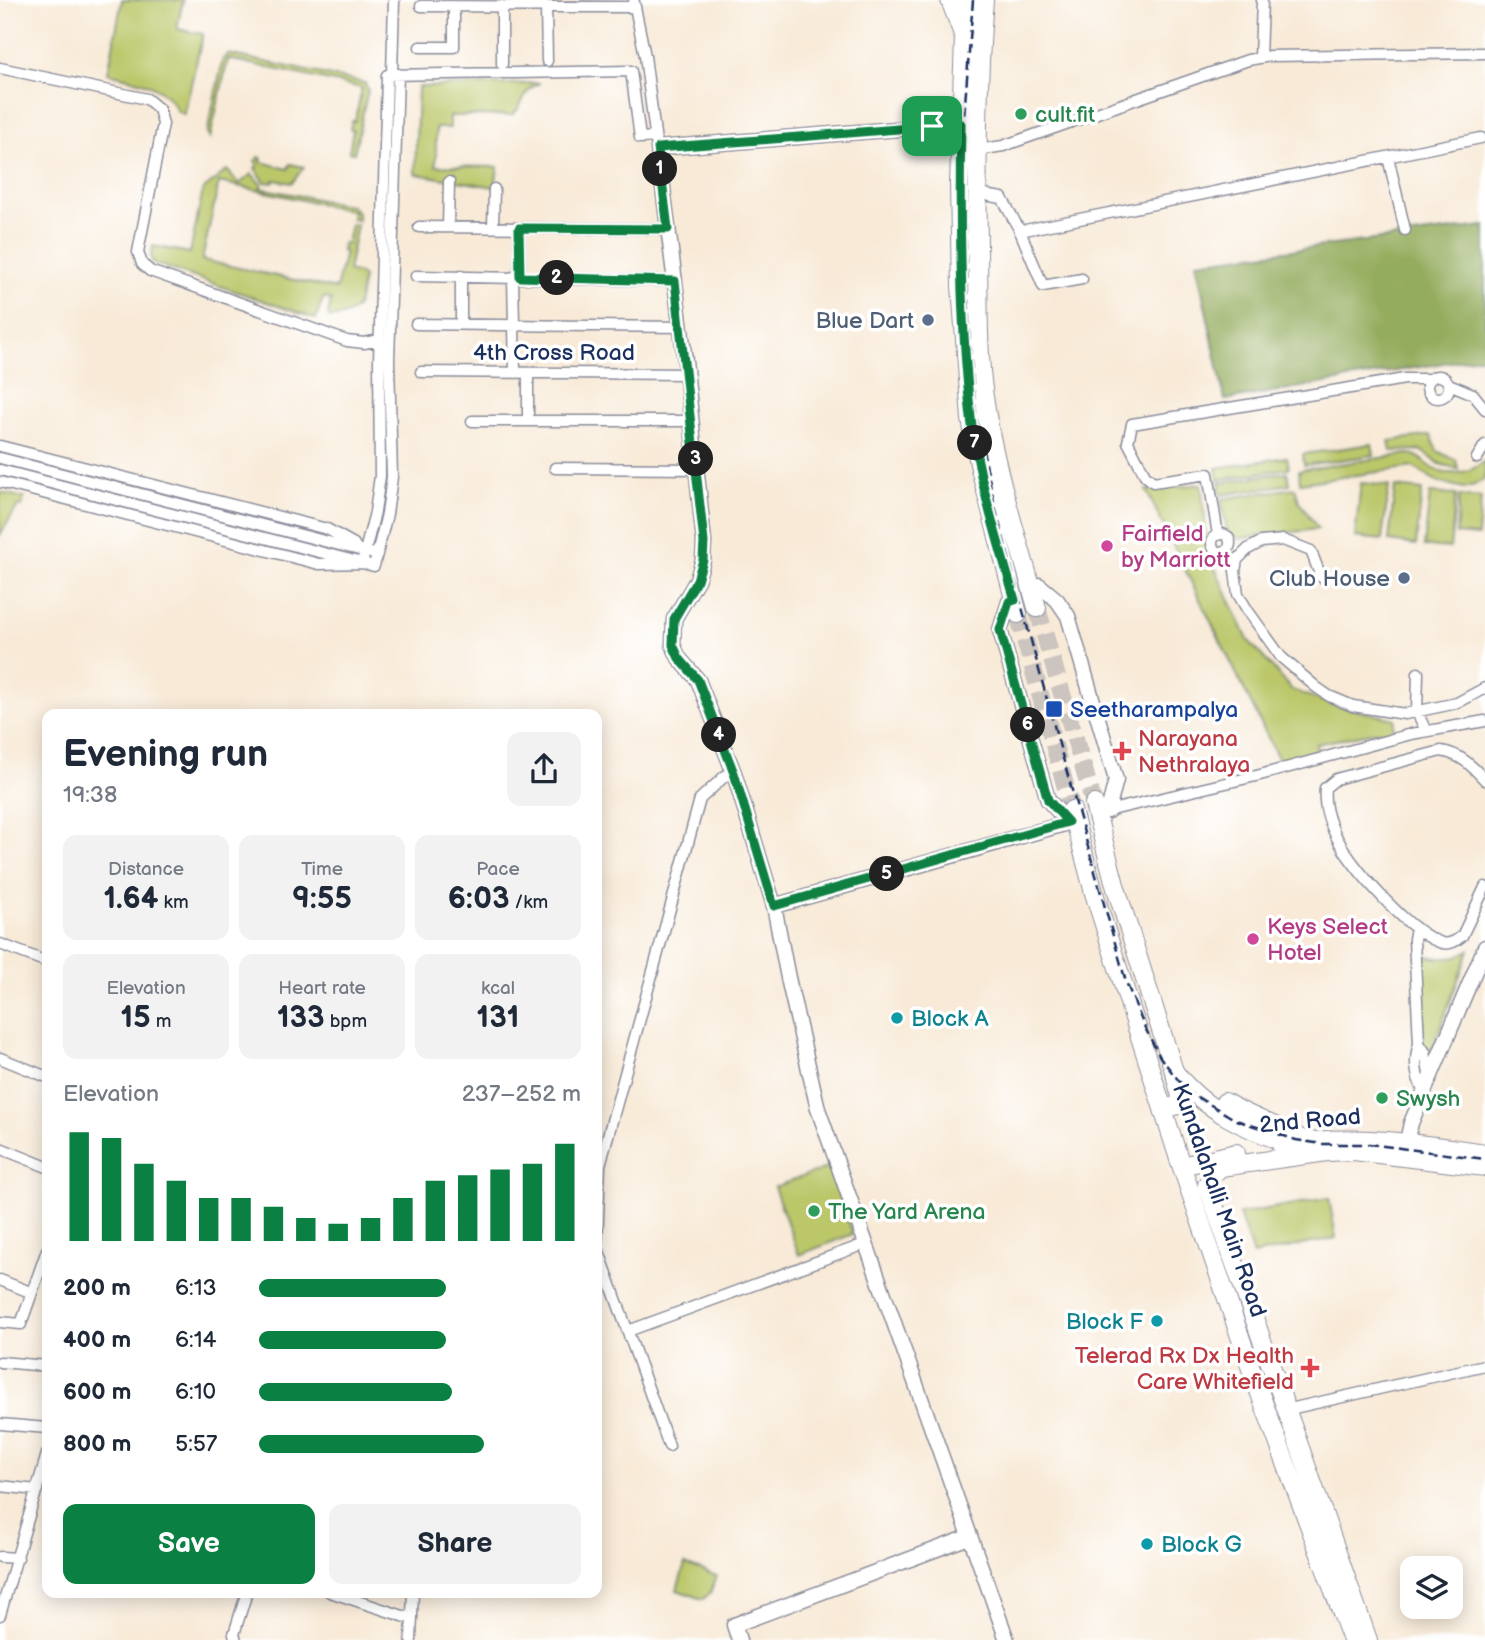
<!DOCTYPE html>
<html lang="en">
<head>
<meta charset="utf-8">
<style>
	:root { --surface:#fff; --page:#f2f2f3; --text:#1f2937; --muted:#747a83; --accent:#0b8043 }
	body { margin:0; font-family:"Balsamiq Sans",sans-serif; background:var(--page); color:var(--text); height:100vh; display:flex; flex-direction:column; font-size:26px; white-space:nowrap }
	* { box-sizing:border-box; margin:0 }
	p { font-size:23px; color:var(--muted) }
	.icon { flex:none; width:38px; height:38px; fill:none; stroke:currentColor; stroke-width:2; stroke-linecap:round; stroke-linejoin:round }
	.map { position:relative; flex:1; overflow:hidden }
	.details { position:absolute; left:42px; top:709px; width:560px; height:889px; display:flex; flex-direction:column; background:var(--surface); border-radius:14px; box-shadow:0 4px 18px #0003 }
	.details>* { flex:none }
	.buttons { position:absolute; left:1400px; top:1556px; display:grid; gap:14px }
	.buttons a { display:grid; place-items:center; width:63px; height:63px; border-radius:14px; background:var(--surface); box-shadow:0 4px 18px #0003; font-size:35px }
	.pin { position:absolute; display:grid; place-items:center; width:60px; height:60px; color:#fff; margin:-30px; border-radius:14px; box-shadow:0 4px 10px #0006 }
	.km { position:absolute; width:35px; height:35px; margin:-18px; border-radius:50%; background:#222; color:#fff; font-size:19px; line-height:35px; text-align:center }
	.round { display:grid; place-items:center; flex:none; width:74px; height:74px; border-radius:14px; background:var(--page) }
	.overview { display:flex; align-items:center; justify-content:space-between; height:119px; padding:0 21px }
	h1 { font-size:38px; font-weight:600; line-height:52px }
	.figures { display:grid; grid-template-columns:repeat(3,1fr); gap:10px; height:119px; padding:7px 21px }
	.figures div { display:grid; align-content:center; border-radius:14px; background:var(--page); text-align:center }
	.figures b { font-size:30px; font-weight:600 }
	.figures small { font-size:19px; font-weight:400 }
	.figures p { font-size:19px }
	.chart { height:196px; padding:14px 21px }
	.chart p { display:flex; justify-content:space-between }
	.chart svg { width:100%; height:126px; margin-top:7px; stroke:var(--accent); stroke-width:6 }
	.primary-button { display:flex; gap:14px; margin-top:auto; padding:14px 21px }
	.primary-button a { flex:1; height:80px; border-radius:14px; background:var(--accent); color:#fff; font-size:28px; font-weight:600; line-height:80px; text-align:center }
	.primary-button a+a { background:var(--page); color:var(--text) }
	ul { padding:0 21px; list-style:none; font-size:23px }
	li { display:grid; grid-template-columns:112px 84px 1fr; align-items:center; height:52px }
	li i { height:18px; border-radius:9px; background:var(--accent) }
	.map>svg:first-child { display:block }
	.green { fill:#bbc769; stroke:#6b7b64; stroke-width:2 }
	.forest { fill:#94ac5d; stroke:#586e5e; stroke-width:2 }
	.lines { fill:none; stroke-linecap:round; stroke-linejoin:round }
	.primary-tunnel { stroke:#ccc5bf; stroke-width:18; stroke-dasharray:18 9; stroke-linecap:butt }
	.minor-casing { stroke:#8a8c9a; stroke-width:13 }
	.tertiary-casing { stroke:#8a8c9a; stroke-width:17 }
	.primary-casing { stroke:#8a8c9a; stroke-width:20 }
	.minor { stroke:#fff; stroke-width:10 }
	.tertiary { stroke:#fff; stroke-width:14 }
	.primary { stroke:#fff; stroke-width:18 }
	.rail { stroke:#1b2f5e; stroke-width:2.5; stroke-dasharray:10 5; stroke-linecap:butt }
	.route-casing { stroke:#fff; stroke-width:14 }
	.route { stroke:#0b8043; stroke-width:9 }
	.leisure-dot { fill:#2e9e5b; stroke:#fff; stroke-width:2.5 }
	.service-dot { fill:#5c6f8a; stroke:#fff; stroke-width:2.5 }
	.hotel-dot { fill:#d1479c; stroke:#fff; stroke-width:2.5 }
	.transit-dot { fill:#1a4fb4; stroke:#fff; stroke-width:2.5 }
	.health-dot { fill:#e0444e; stroke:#fff; stroke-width:2.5 }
	.culture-dot { fill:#0f9aa8; stroke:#fff; stroke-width:2.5 }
	.labels { text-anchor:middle; stroke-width:7; stroke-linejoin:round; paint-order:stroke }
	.leisure-label { font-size:23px; fill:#27864d; stroke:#fff; text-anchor:start }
	.service-label { font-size:23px; fill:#4e5e75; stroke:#fff; text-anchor:end }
	.street-label { font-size:23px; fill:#1b2f5e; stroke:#fff }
	.hotel-label { font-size:23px; fill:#b23c85; stroke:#fff; text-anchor:start }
	.transit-label { font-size:23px; fill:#164399; stroke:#fff; text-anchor:start }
	.health-label { font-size:23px; fill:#be3a42; stroke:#fff; text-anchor:start }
	.culture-label { font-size:23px; fill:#0d838f; stroke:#fff; text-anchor:start }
</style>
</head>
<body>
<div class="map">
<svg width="1485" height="1640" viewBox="0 0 1485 1640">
	<rect width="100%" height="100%" fill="#fff"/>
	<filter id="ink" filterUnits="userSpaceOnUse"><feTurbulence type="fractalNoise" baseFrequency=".0143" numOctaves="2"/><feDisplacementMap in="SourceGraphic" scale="14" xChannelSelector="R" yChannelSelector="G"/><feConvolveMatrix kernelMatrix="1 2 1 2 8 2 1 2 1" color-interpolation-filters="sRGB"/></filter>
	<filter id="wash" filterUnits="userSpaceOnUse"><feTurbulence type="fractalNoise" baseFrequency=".00686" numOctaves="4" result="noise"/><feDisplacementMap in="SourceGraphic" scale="28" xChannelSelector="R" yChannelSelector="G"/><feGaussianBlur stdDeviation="1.57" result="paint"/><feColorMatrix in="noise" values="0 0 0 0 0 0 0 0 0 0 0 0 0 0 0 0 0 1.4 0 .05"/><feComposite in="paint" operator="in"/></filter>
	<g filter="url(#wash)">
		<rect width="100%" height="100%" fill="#f8ead7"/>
		<path class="green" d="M122 0H183L177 29 203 34 184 114 178 112C164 83 137 80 108 73Z
			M228 54 365 83 368 90 354 153 349 152 353 130 350 129 352 121H355L362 88 228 59 210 138 207 134 223 59Z
			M540 83C520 91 526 105 512 115L450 116V128H436V166L498 167 495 187 415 174 418 87Z
			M259 157 262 158 261 162 288 169 290 164 304 167 292 183 274 180 273 183 265 182 255 168 258 165 255 161Z
			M227 170 239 184 252 174 262 185 260 188 352 206 358 213V220L352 219 353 211 219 182 202 260 336 289 345 252 342 251 343 243 347 244 351 224 357 225 348 271 359 274 363 278C358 305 361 315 330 318L328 315 331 300 323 298 316 319 153 263 151 257 153 246 190 253 203 190Z
			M1431 435 1437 451 1456 460 1458 469 1440 464 1420 450 1391 451 1389 441Z
			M1372 444 1374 455 1304 465 1303 454Z
			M1408 454C1419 454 1423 462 1432 468 1449 478 1470 473 1485 461V479L1474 485 1464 488 1438 482 1413 467 1300 483 1299 470Z
			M1287 457 1289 468 1218 480 1216 468Z
			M1287 472 1290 484 1221 495 1219 483Z
			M1361 483 1389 486 1382 540 1355 537Z
			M1201 484 1209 555 1248 640 1292 690 1334 705 1395 719 1392 734 1382 737 1380 731 1316 744 1317 751 1279 760 1146 490Z
			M1395 487 1422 490 1416 545 1389 541Z
			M1295 488 1299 501 1318 529 1237 539 1227 531 1221 499Z
			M0 492 24 498 22 507 18 506 0 535Z
			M1430 493 1456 495 1450 548 1424 546Z
			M1459 496 1481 498 1478 536 1456 534Z
			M1469 950 1432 1051 1423 1045 1420 953C1437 961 1453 960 1469 950Z
			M829 1167 853 1234 799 1255 774 1187Z
			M1329 1198 1336 1238 1253 1255 1239 1214Z
			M685 1564 717 1576 710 1593 703 1599 677 1590Z"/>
		<path class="forest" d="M1485 226V356L1225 400 1196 262Z"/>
	</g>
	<g filter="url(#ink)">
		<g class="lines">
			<path class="primary-tunnel" d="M1037 608 1094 804
				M1018 614 1072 810"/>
			<defs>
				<path id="minor" d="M634 2 645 56 656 142
					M421 6 634 7
					M502 6V64
					M546 6 547 61
					M420 47H454V6
					M1260 58 1262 0
					M0 68 147 99 159 109 163 124 138 252 142 264 150 271 347 341 364 343 380 340
					M392 74 394 0
					M978 150 1003 146 1248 60 1270 56 1485 53
					M1388 157 1405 230
					M978 190 990 196 1002 198 1020 231 1043 286 1082 279
					M419 227 668 229
					M448 227 449 182
					M493 227 494 189
					M519 228 520 277
					M1020 231 1481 138
					M416 276 675 281
					M513 277 515 373
					M416 324 681 327
					M461 324V276
					M421 372 687 374
					M528 373V421
					M1427 387a11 11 0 1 1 22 0a11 11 0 1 1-22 0Z
					M1449 384 1473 394 1485 409
					M472 421H692
					M0 446 327 529 354 544
					M0 458 371 553
					M1477 458 1485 445
					M555 468 697 469
					M0 470 374 566 387 514 392 477 389 361 398 74
					M0 482 319 564 362 563 375 512 380 476 379 362 387 75 631 71 640 138 655 137
					M1212 543a9 9 0 1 1 18 0a9 9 0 1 1-18 0Z
					M1218 535 1208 474 1153 482 1145 475 1128 442 1132 424 1405 379H1430
					M1321 577 1311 551 1283 540 1261 542 1248 549 1237 560 1235 571 1238 594 1248 611 1281 657 1316 687 1329 696 1353 706 1405 714 1457 703 1485 688
					M1418 673 1417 712 1426 731
					M1485 780C1472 766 1461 754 1441 751L1336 779 1325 788C1323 807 1331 828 1341 845 1357 872 1411 934 1442 943 1450 945 1456 941 1462 936L1485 887
					M1103 812 1260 775 1411 734 1485 721
					M1416 928 1414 939 1419 1043C1414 1059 1415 1077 1424 1091
					M0 944 47 962
					M1419 1043 1425 1052 1430 1079
					M0 1058 47 1077
					M0 1148 47 1167
					M0 1280 30 1292
					M0 1322 21 1324 47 1250
					M628 1331 865 1244
					M0 1362 47 1366
					M1285 1410 1485 1365
					M0 1424 47 1428
					M669 1446 597 1246 600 1165 700 799 725 776 734 773
					M0 1486 37 1490
					M0 1557 18 1558
					M330 1592 412 1619
					M0 1615 47 1454
					M236 1640 234 1634 247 1592
					M411 1640 413 1592"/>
				<path id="tertiary" d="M961 124 658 148 686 369 704 542 703 560 697 580 674 619 673 645 679 658 698 680 734 773 774 906 788 978 818 1109 1007 1640
					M1032 587 1039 585 1057 600 1068 616 1116 780 1108 811
					M1015 600 1009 602 1000 630 1048 800 1068 822
					M774 906 1075 821
					M1407 1141 1411 1123 1485 947
					M739 1640 734 1625 969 1537"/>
				<path id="primary" d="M950 0 964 37 959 185 961 286 971 419 979 464 1018 614
					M984 0C977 83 977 166 978 249 979 298 977 348 984 397 994 469 1018 538 1037 608
					M964 30 966 0
					M1094 804 1115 885 1174 1071C1202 1109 1246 1129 1290 1144
					M1072 810 1094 893 1178 1156 1256 1383 1352 1640
					M1225 1102C1250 1118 1278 1125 1303 1140
					M1163 1109 1183 1104 1176 1078
					M1281 1145C1352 1133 1415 1143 1485 1153
					M1182 1166 1236 1153
					M1368 1640 1207 1185 1211 1176 1221 1167 1327 1152 1354 1151 1485 1167"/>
			</defs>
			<use href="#minor" class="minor-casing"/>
			<use href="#tertiary" class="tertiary-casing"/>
			<use href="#primary" class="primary-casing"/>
			<use href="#minor" class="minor"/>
			<use href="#tertiary" class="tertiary"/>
			<use href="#primary" class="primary"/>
			<path class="rail" d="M973 0 962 143 970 350 976 417 996 511 1059 744 1126 982 1144 1026 1160 1057 1187 1091 1236 1120 1296 1140 1322 1144H1369L1485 1159"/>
		</g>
	</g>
	<g class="lines" filter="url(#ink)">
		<defs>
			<path id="route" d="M961 124C959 222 960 321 971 418 978 478 998 542 1015 600L1009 602 1000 630 1048 800 1068 822 774 906 734 773 698 680 679 658 673 645 674 619 697 580 703 560 704 542 675 281 520 277 519 228 668 229 658 148Z"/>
		</defs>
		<use href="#route" class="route-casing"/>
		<use href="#route" class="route"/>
	</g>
	<g class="leisure-dot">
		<circle cx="1021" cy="114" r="7"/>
		<circle cx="1382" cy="1098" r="7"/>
		<circle cx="814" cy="1211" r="7"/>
	</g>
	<g class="service-dot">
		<circle cx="928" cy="320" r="7"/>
		<circle cx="1404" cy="578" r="7"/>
	</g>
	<g class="hotel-dot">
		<circle cx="1107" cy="546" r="7"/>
		<circle cx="1253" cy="939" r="7"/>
	</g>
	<rect class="transit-dot" x="1045" y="700" width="18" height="18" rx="3.5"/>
	<g class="health-dot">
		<path d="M1118.5 740.5h7v7h7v7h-7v7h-7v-7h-7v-7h7z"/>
		<path d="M1306.5 1357.5h7v7h7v7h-7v7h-7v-7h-7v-7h7z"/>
	</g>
	<g class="culture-dot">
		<circle cx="897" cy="1018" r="7"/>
		<circle cx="1157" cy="1321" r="7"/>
		<circle cx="1147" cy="1544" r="7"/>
	</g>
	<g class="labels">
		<g class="leisure-label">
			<text x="1035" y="122">cult.fit</text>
			<text x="1396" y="1106">Swysh</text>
			<text x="828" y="1219">The Yard Arena</text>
		</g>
		<g class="service-label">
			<text x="914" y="328">Blue Dart</text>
			<text x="1390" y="586">Club House</text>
		</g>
		<g class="street-label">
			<text x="554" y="360">4th Cross Road</text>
			<text transform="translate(1310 1120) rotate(-5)" y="8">2nd Road</text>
			<text transform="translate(1220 1200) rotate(71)" y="8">Kundalahalli Main Road</text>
		</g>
		<g class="hotel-label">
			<text x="1121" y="541">Fairfield<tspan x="1121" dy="26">by Marriott</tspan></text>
			<text x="1267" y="934">Keys Select<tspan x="1267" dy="26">Hotel</tspan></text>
		</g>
		<g class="transit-label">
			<text x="1070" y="717">Seetharampalya</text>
		</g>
		<g class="health-label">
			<text x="1138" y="746">Narayana<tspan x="1138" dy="26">Nethralaya</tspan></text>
			<text x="1294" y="1363" text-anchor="end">Telerad Rx Dx Health<tspan x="1294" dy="26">Care Whitefield</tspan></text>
		</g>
		<g class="culture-label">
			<text x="911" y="1026">Block A</text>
			<text x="1143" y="1329" text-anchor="end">Block F</text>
			<text x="1161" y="1552">Block G</text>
		</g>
	</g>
</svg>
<div class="buttons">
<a><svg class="icon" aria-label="layers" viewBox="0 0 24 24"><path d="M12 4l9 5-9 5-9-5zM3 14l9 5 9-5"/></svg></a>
</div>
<div class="pin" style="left:932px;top:126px;background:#1e9e55"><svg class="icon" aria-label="arrive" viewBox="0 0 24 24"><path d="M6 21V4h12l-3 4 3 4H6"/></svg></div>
<b class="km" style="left:660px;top:169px">1</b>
<b class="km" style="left:557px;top:278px">2</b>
<b class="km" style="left:696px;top:459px">3</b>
<b class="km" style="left:719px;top:735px">4</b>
<b class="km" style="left:887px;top:874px">5</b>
<b class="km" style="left:1028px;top:725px">6</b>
<b class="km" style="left:975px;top:443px">7</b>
<section class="details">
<div class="overview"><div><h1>Evening run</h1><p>19:38</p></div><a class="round"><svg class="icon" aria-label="share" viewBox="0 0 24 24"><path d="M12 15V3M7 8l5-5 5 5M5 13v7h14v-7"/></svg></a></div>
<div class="figures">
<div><p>Distance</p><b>1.64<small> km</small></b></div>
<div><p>Time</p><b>9:55</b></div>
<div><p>Pace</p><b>6:03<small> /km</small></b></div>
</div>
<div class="figures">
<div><p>Elevation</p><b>15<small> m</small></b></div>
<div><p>Heart rate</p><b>133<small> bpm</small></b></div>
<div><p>kcal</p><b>131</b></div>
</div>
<div class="chart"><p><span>Elevation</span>237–252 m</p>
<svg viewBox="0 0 160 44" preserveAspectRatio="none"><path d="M5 44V6M15 44V8M25 44V17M35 44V23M45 44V29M55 44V29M65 44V32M75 44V36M85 44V38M95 44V36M105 44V29M115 44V23M125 44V21M135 44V19M145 44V17M155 44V10"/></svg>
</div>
<ul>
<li><b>200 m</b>6:13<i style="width:58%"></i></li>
<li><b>400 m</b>6:14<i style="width:58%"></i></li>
<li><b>600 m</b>6:10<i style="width:60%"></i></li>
<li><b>800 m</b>5:57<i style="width:70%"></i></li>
</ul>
<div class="primary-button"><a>Save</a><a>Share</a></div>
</section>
</div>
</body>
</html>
